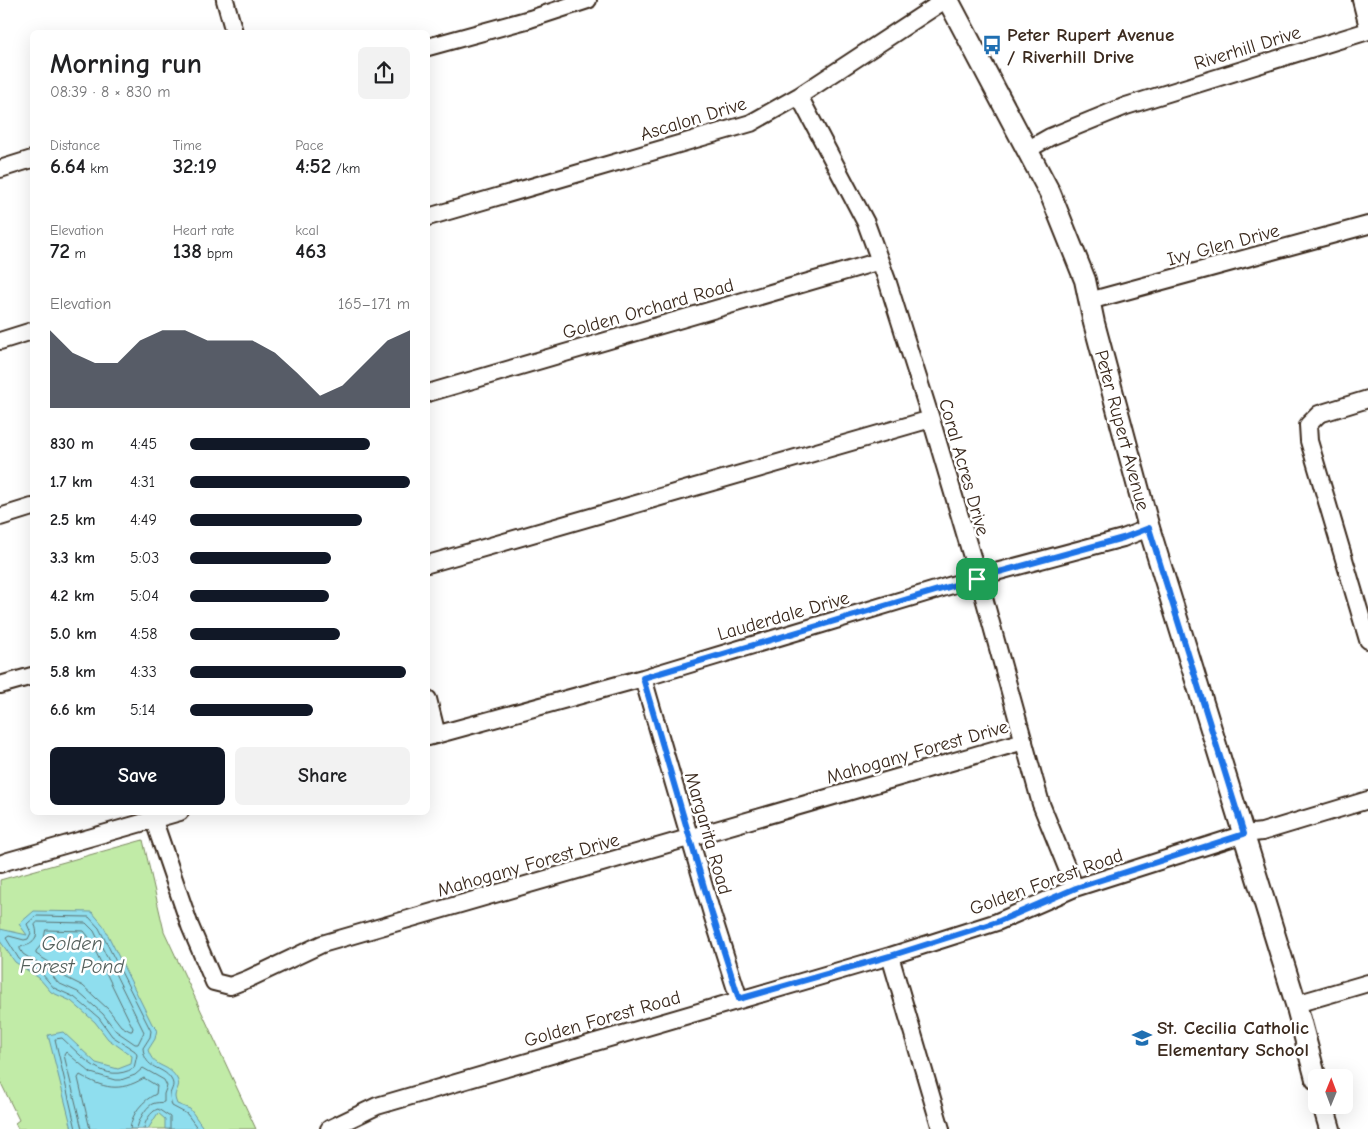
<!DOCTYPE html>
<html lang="en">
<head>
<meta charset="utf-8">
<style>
	:root { --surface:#fff; --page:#f2f2f2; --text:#202124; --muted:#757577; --accent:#111827 }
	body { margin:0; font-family:"Comic Neue",sans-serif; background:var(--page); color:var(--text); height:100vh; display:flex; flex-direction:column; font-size:19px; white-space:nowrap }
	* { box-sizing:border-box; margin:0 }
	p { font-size:16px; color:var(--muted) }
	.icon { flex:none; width:28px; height:28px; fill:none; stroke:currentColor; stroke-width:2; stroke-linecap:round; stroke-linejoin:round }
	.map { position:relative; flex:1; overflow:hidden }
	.details { position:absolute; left:30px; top:30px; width:400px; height:785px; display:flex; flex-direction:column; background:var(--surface); border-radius:8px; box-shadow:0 5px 20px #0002 }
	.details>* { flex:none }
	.needle { width:32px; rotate:1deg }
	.buttons { position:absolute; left:1308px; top:1069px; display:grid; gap:10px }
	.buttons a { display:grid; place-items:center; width:45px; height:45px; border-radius:8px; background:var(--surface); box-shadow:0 5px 20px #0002; font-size:25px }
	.pin { position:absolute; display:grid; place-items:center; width:42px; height:42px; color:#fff; margin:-21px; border-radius:10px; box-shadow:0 2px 8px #0006 }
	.round { display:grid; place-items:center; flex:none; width:52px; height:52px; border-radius:8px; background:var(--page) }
	.headline { display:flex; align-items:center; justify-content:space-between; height:85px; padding:0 20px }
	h1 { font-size:28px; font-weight:700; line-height:38px }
	.metrics { display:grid; grid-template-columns:repeat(3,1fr); gap:8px; height:85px; padding:5px 20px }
	.metrics div { display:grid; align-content:center }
	.metrics b { font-size:21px; font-weight:700 }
	.metrics small { font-size:14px; font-weight:400 }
	.metrics p { font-size:14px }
	.chart { height:140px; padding:10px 20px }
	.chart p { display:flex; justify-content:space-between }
	.chart svg { width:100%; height:90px; margin-top:5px; fill:var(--accent); opacity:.7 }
	.cta { display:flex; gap:10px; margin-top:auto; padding:10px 20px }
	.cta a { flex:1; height:58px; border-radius:8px; background:var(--accent); color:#fff; font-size:20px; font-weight:700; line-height:58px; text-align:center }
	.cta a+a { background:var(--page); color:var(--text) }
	ul { padding:0 20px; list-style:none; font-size:16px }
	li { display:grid; grid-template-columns:80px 60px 1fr; align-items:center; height:38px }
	li i { height:12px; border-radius:6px; background:var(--accent) }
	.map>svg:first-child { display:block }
	.green { fill:#c1eba7; stroke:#7e8a62 }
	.water { fill:#8fdeee; stroke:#6d969b }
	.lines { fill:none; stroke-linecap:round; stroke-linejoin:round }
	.shore { stroke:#5d7271; stroke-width:1 }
	.minor-casing { stroke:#3b2a1e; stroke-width:20 }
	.tertiary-casing { stroke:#3b2a1e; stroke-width:24 }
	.minor { stroke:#fff; stroke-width:16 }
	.tertiary { stroke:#fff; stroke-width:20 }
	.route-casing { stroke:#fff; stroke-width:10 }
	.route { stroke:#1a73e8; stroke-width:6 }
	.labels { text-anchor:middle; stroke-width:5; stroke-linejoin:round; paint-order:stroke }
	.poi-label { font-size:19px; font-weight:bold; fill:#3b2a1e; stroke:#fff; text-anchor:start }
	.street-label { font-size:19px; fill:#3b2a1e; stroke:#fff }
	.water-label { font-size:20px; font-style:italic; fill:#54605c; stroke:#fff }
</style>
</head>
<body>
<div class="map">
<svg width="1368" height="1129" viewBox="0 0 1368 1129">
	<rect width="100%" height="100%" fill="#fff"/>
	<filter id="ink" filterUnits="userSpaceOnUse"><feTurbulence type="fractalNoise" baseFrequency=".02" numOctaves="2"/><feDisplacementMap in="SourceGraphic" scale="10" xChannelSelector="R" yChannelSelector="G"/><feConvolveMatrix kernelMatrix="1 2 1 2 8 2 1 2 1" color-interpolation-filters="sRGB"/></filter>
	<g filter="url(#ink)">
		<path class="green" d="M143 840 164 931 256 1129H18L15 1123 19 1120 0 1081V880Z"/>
		<path class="water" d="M34 911 92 912 103 925 152 1024 157 1029 155 1039 148 1050C154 1069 167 1063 176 1077 182 1086 176 1088 175 1096 175 1099 176 1101 177 1104L190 1109 204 1129H165V1119L158 1113 148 1129H72L48 1035 63 1032 96 1063 118 1069 131 1064 132 1056 108 1039 95 1022 71 1001 51 992 39 978 15 962 0 941V929L27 935 19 924Z"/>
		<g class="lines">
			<path class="shore" d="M38 922 86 923 94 931 144 1032 138 1044H135L116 1031 103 1014 78 992 58 983 47 969 23 954 20 949V947C33 945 40 939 35 925Z
				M46 930 84 931 88 936 133 1028 132 1031H130L121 1026 108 1009 83 986 63 976 52 964 36 954V951L43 943Z
				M76 1129 55 1039 62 1038C83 1057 104 1085 134 1068L137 1055 135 1051 112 1036 99 1018 74 997 54 988 42 974 19 959 6 938 9 936 24 940 28 939 31 933 27 924 36 916 89 917 99 928 151 1031 150 1037 143 1048C145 1071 162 1065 171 1079 175 1085 172 1088 170 1094 170 1098 171 1102 172 1106L187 1114 198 1129
				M82 1129 64 1055 66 1052 91 1073 115 1080H121L135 1075 143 1068 164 1080 167 1086 164 1094V1102C161 1103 156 1102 152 1104 145 1108 138 1121 137 1129
				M90 1129 78 1078 80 1075C103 1088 119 1093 144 1078L157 1086 156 1094C143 1100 131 1114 130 1129
				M144 1129C144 1122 151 1111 158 1109L170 1117V1129"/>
			<defs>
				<path id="minor" d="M225 0 234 32
					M1361 0 1368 27
					M428 47 530 19 588 0
					M799 96 866 223 888 283 931 419 983 594 1041 804 1075 888
					M1027 150 1050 137 1126 106 1368 31
					M0 169 32 159
					M428 217 751 123 799 96 945 0
					M1089 301 1368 225
					M0 341 32 331
					M428 393 880 261
					M1368 399 1319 414 1308 425 1309 441 1368 640
					M0 517 32 507
					M428 564 931 419
					M643 678 712 914 739 999
					M0 685 32 676
					M428 699 437 735
					M428 737 643 678 992 573 1123 538 1149 528
					M154 821 190 926 214 982 230 986 248 979 322 944 1024 741
					M0 864 8 861 180 812
					M890 956 941 1129
					M1296 1004 1368 983
					M329 1129 377 1106 890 956 997 922 1075 888 1244 834 1262 832 1368 800"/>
				<path id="tertiary" d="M948 0 1050 193 1085 280 1094 323 1149 528 1296 1004 1316 1079
					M1323 1105 1330 1129"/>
			</defs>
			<use href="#minor" class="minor-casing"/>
			<use href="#tertiary" class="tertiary-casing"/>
			<use href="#minor" class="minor"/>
			<use href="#tertiary" class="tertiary"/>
		</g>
	</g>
	<g class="lines" filter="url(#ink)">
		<defs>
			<path id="route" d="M1149 528 1244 834 1076 888 997 922 890 956 739 999 712 914 643 678 992 574 1123 538Z"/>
		</defs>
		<use href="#route" class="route-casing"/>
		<use href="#route" class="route"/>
	</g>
	<defs>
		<symbol id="bus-bare" viewBox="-9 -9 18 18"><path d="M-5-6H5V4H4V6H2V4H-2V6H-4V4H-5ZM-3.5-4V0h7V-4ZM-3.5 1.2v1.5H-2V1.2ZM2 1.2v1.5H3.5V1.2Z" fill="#1f6fb2" stroke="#fff" stroke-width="2.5" paint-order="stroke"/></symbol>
		<symbol id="school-bare" viewBox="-9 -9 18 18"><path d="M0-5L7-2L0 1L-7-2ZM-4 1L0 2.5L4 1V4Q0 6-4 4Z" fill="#1f6fb2" stroke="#fff" stroke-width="2.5" paint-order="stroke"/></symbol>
	</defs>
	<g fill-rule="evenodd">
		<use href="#bus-bare" x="978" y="31" width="28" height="28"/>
		<use href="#school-bare" x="1128" y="1024" width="28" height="28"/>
	</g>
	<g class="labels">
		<g class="poi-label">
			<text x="1007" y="41">Peter Rupert Avenue<tspan x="1007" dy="22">/ Riverhill Drive</tspan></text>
			<text x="1157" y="1034">St. Cecilia Catholic<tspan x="1157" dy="22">Elementary School</tspan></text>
		</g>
		<g class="street-label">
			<text transform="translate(1247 47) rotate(-17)" y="7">Riverhill Drive</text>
			<text transform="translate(693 118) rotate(-17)" y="7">Ascalon Drive</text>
			<text transform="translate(1223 244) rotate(-15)" y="7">Ivy Glen Drive</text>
			<text transform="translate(648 308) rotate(-16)" y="7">Golden Orchard Road</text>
			<text transform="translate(1123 430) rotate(75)" y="7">Peter Rupert Avenue</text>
			<text transform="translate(965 467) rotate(74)" y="7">Coral Acres Drive</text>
			<text transform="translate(783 615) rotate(-16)" y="7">Lauderdale Drive</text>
			<text transform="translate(917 751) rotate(-16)" y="7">Mahogany Forest Drive</text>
			<text transform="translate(709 833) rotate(74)" y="7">Margarita Road</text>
			<text transform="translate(528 864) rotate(-16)" y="7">Mahogany Forest Drive</text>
			<text transform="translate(1046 881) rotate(-20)" y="7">Golden Forest Road</text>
			<text transform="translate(602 1018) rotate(-16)" y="7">Golden Forest Road</text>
		</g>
		<g class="water-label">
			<text x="72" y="950">Golden<tspan x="72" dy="23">Forest Pond</tspan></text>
		</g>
	</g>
</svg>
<div class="buttons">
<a><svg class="needle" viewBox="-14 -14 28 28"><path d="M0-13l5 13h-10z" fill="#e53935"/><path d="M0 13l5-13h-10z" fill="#757577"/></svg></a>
</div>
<div class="pin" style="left:977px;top:579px;background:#1e9e55"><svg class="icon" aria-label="arrive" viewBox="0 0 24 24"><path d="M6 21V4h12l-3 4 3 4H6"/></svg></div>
<section class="details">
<div class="headline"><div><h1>Morning run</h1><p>08:39 · 8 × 830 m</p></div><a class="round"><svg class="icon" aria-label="share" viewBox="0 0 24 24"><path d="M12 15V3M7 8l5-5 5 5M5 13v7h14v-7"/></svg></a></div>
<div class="metrics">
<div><p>Distance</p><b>6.64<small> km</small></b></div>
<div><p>Time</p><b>32:19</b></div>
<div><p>Pace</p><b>4:52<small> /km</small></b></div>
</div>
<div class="metrics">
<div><p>Elevation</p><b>72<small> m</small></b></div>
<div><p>Heart rate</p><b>138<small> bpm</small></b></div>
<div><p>kcal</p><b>463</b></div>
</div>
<div class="chart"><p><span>Elevation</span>165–171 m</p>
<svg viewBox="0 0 160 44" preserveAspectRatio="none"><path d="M0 44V6L10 17L20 22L30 22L40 11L50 6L60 6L70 11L80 11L90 11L100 17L110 27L120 38L130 33L140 22L150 11L160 6V44z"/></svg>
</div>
<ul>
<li><b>830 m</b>4:45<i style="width:82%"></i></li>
<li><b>1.7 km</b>4:31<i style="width:100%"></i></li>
<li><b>2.5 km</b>4:49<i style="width:78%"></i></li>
<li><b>3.3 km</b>5:03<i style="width:64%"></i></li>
<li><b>4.2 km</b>5:04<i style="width:63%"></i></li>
<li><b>5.0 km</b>4:58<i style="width:68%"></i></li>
<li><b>5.8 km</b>4:33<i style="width:98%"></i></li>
<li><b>6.6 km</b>5:14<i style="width:56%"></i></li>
</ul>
<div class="cta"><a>Save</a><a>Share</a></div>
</section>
</div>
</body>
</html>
